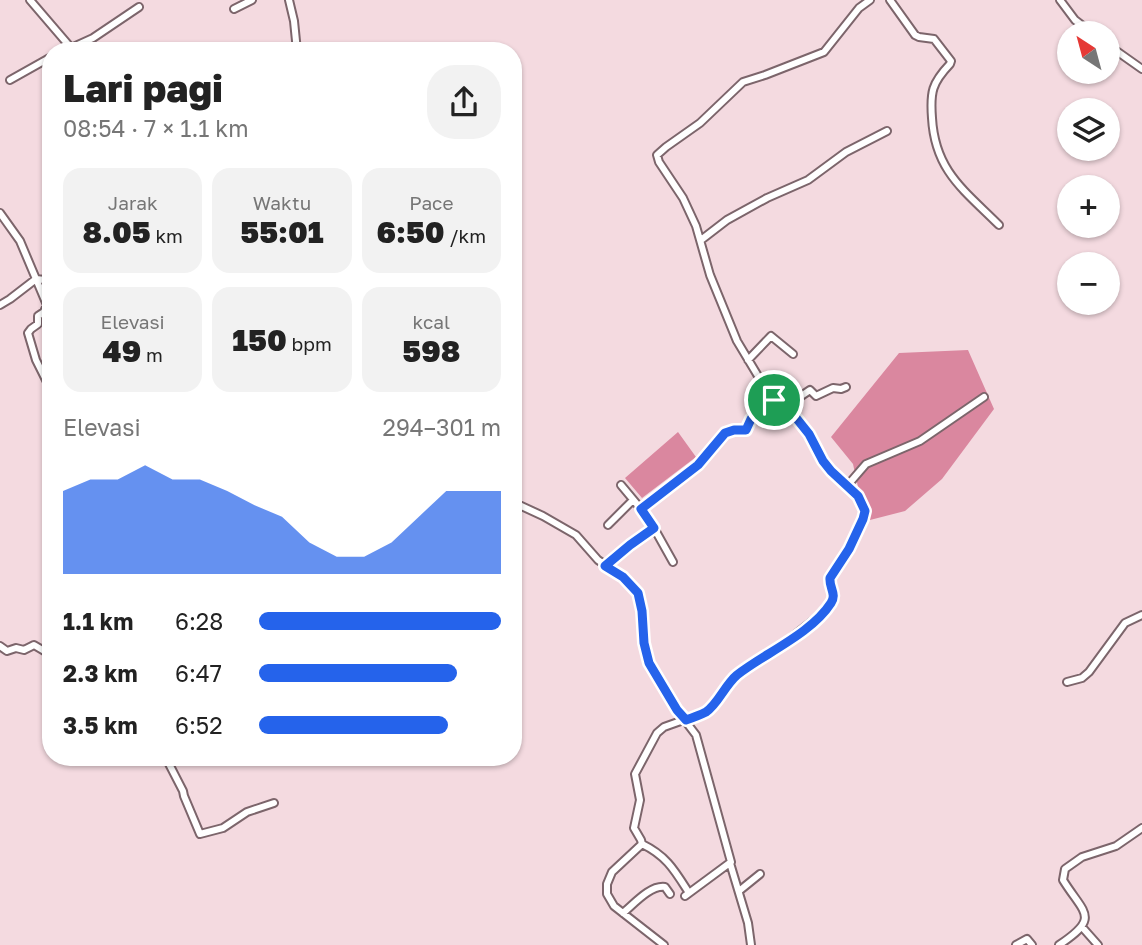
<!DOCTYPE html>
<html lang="id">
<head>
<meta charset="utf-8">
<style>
	:root { --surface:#fff; --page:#f2f2f2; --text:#222; --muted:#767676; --accent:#2563eb }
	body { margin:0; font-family:"Golos Text",sans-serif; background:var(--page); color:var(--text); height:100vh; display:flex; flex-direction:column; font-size:26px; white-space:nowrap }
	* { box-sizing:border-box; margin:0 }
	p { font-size:23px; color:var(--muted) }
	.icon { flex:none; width:38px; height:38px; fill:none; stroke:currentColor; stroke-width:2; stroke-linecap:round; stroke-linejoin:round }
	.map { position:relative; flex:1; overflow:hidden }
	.details { position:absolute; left:42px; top:42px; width:480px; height:724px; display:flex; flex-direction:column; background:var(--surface); border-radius:28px; box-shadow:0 2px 5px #0004 }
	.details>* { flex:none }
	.needle { width:46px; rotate:324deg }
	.tools { position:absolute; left:1057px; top:21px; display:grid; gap:14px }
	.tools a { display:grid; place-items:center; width:63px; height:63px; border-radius:50%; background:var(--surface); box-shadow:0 2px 5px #0004; font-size:35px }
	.pin { position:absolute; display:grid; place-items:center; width:60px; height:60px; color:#fff; margin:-30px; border:4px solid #fff; border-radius:50%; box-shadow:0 2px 7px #0007 }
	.round { display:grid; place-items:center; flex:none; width:74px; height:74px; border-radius:28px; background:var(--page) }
	.head { display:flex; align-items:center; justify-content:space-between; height:119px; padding:0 21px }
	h1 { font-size:38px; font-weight:800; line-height:52px }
	.metrics { display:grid; grid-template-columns:repeat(3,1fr); gap:10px; height:119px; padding:7px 21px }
	.metrics div { display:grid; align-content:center; border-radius:18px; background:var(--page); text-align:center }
	.metrics b { font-size:30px; font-weight:800 }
	.metrics small { font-size:19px; font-weight:400 }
	.metrics p { font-size:19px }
	.chart { height:196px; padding:14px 21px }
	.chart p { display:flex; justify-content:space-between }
	.chart svg { width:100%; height:126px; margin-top:7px; fill:var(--accent); opacity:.7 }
	ul { padding:0 21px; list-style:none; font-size:23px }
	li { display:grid; grid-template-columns:112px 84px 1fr; align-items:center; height:52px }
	li i { height:18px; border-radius:9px; background:var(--accent) }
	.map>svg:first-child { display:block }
	.forest { fill:#da879f }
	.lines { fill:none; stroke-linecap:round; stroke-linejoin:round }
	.minor-casing { stroke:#7c656b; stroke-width:10 }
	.minor { stroke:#fff; stroke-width:6 }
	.route-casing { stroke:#fff; stroke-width:14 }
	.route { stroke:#2563eb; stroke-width:9 }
</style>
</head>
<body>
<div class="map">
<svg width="1142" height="945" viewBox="0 0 1142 945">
	<rect width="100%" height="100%" fill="#f4dae0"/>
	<path class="forest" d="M968 350 994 409 942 479 905 511 870 520 858 487 853 464 831 437 899 353Z
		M678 432 696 457 642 498 625 478Z"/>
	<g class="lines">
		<defs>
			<path id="minor" d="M30 0 72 49
				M289 0 294 21 297 51
				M890 0 915 35 919 37 934 39 951 61 950 64C932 83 930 92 932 118 935 171 964 190 999 225
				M1060 0 1075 20 1092 33
				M234 9 252 0
				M1108 45 1142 69
				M71 48 93 38 139 7
				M10 80 51 57
				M0 213 20 241 47 305 44 312 38 316V324L31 329 28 333 36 360 51 390
				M701 240 727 220 767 198 808 180 846 152 887 131
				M0 305 10 299 36 279 45 280 51 284
				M748 360 771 336 793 354
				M785 407 810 390 816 396 833 388 841 389 846 387
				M621 485 641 509
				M847 486 866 464 920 441 984 397
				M513 499 516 501 517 504 543 516 576 535 598 560 623 577 637 593 642 611 644 643 649 663 677 710 696 735 731 862 685 896
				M608 525 633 500
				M654 528 673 562
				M605 566 630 545 654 528 641 509 698 465 723 435 734 430 745 431 751 419 774 400
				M0 646 7 651 16 648 24 650 34 645 51 655
				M1067 682 1082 678 1089 672 1125 623 1142 615
				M166 758 183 791 184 796 200 834 223 828 247 812 274 803
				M642 844C667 856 675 871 689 893
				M730 863 748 923 751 945
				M739 891 760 874
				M623 913C634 904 650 885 665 887L670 894
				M1082 927 1098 945
				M664 945 614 906 607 894V884L612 872 642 844 641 840 634 828 640 800 635 774 657 733 664 727 706 712 736 676 782 645 819 616 833 599V593L829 582 830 578 849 549 863 519 865 511 862 503 850 487 831 471 823 461 809 434 793 414 770 396 737 341 710 275 696 226 683 198 659 162 657 155 666 147 700 123 743 82 765 75 824 52 859 8 870 0
				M1016 945 1027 939 1032 945
				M1059 945C1101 917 1084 914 1063 880L1065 869 1082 857 1116 846 1142 828"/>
		</defs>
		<use href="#minor" class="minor-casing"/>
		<use href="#minor" class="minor"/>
	</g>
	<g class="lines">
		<defs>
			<path id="route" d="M774 400 793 414 809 434 823 461 831 471 858 496 865 511 863 519 849 549 830 578C829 588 837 594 831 603 811 634 765 653 737 675 725 685 718 704 706 712 700 715 692 718 686 720L677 710 649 663 644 643 642 611 638 593 623 577 605 566 630 545 654 528 641 509 698 465 725 433 734 430H746L751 419Z"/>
		</defs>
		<use href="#route" class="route-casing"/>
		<use href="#route" class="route"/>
	</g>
</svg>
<div class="tools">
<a><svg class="needle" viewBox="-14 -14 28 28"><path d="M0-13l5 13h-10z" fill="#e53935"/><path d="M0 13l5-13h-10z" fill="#767676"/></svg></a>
<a><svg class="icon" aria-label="layers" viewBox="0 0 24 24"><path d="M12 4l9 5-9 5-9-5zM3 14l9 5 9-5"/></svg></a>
<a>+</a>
<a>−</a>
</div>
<div class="pin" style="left:774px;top:400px;background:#1e9e55"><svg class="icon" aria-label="arrive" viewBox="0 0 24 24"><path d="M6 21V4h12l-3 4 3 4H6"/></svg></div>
<section class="details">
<div class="head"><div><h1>Lari pagi</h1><p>08:54 · 7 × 1.1 km</p></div><a class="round"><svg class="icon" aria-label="share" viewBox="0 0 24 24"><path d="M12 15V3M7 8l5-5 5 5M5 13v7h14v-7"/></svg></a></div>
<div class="metrics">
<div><p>Jarak</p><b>8.05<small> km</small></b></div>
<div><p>Waktu</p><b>55:01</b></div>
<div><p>Pace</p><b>6:50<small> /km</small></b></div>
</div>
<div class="metrics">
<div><p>Elevasi</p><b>49<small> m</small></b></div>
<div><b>150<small> bpm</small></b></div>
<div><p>kcal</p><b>598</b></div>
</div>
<div class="chart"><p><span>Elevasi</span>294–301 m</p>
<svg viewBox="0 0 160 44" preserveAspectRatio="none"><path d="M0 44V15L10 11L20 11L30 6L40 11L50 11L60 15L70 20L80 24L90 33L100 38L110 38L120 33L130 24L140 15L150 15L160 15V44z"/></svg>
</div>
<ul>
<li><b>1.1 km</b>6:28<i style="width:100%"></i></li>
<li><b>2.3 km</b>6:47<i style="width:82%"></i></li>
<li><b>3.5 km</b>6:52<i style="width:78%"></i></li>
</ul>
</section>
</div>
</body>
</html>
